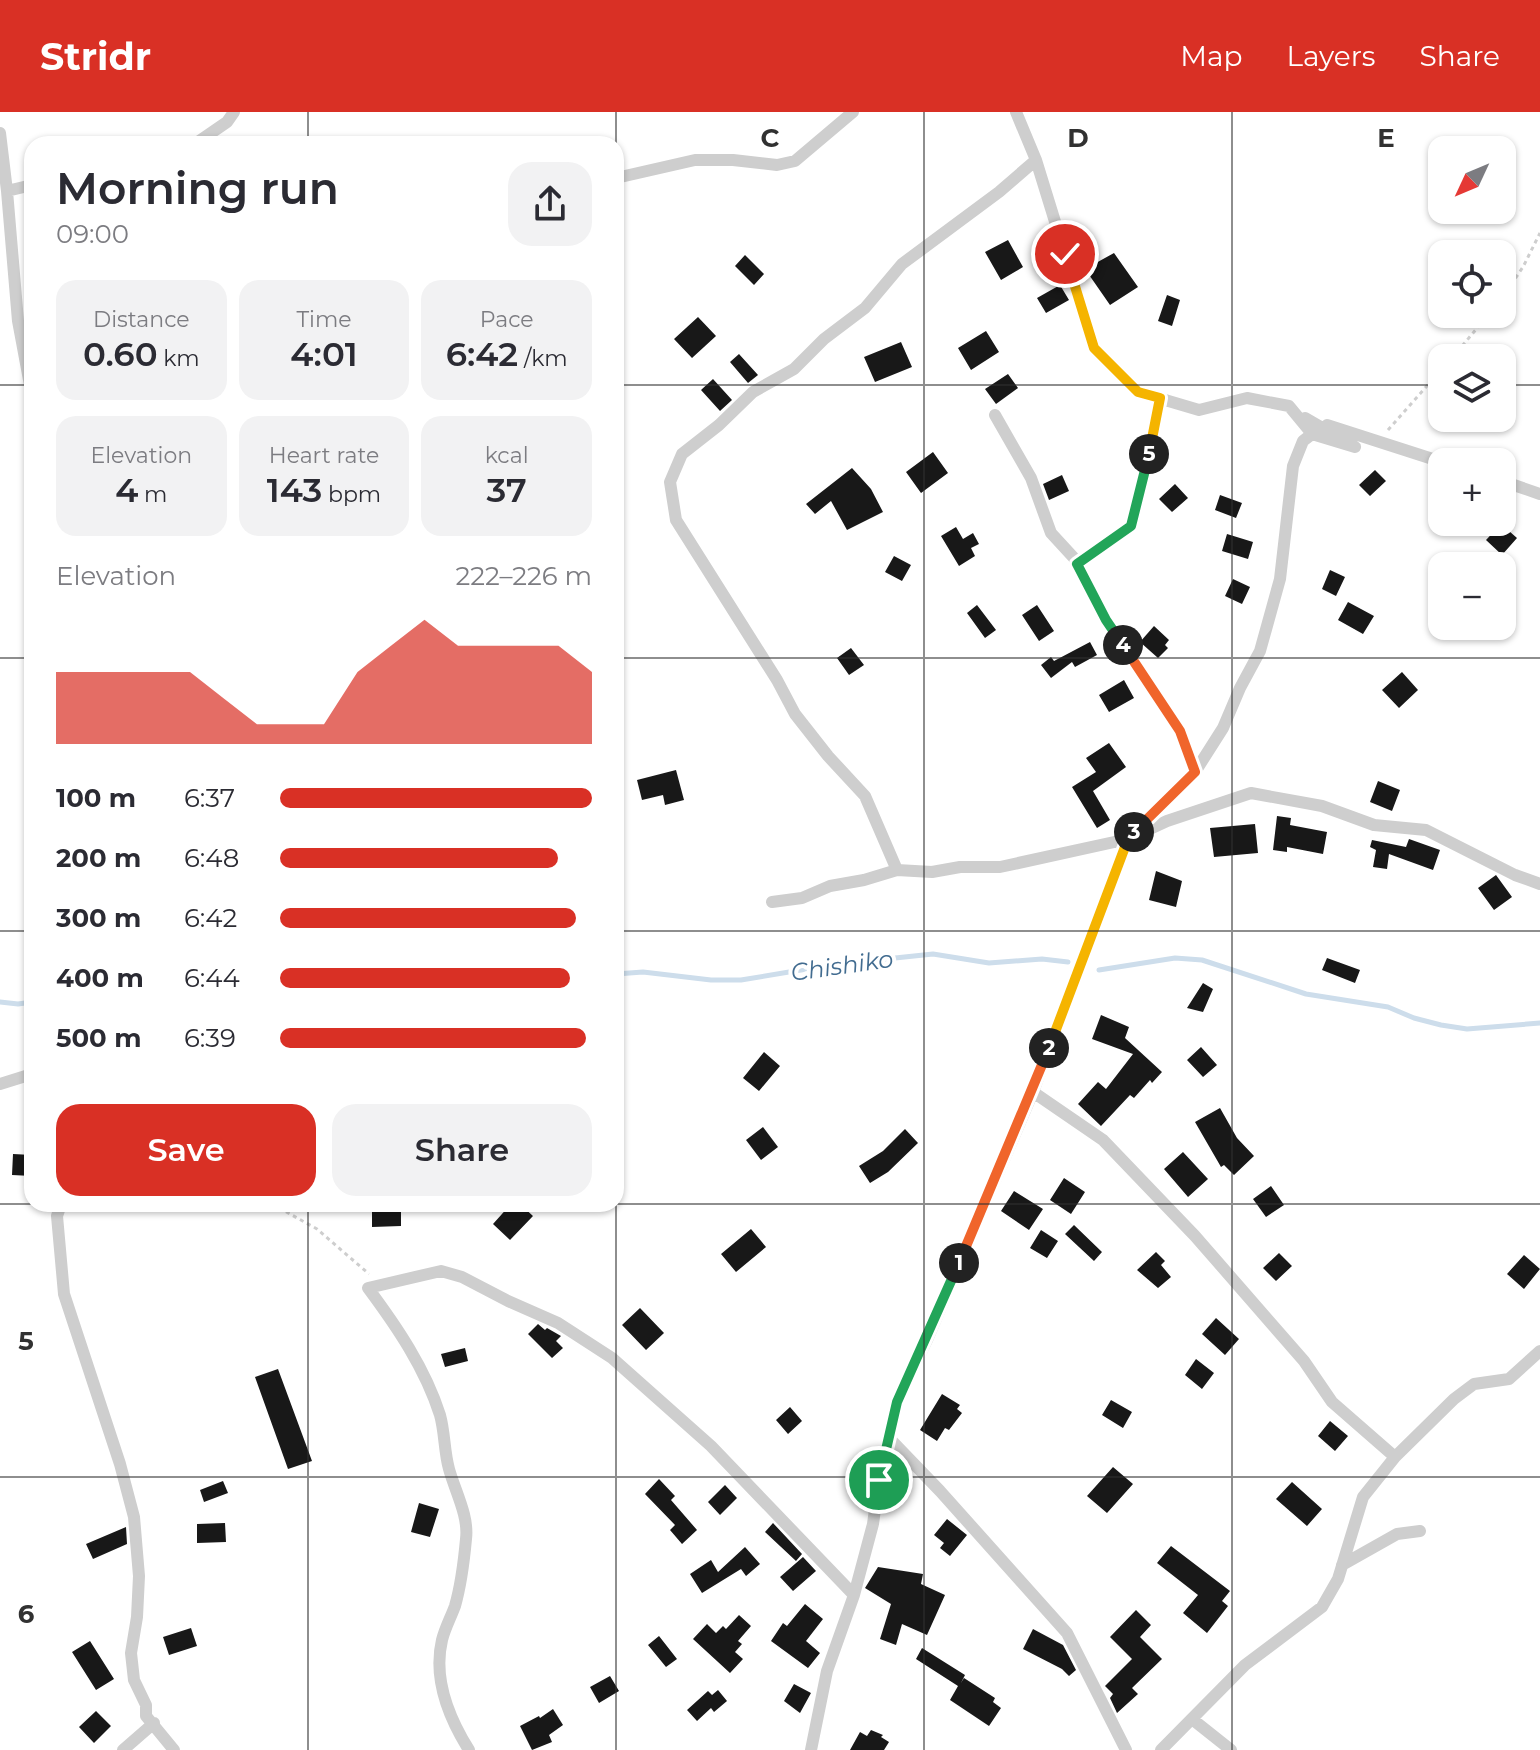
<!DOCTYPE html>
<html lang="en">
<head>
<meta charset="utf-8">
<style>
	:root { --surface:#fff; --page:#f2f2f3; --text:#2b2b33; --muted:#7c7c81; --accent:#d93025 }
	body { margin:0; font-family:Montserrat,sans-serif; background:var(--page); color:var(--text); height:100vh; display:flex; flex-direction:column; font-size:30px; white-space:nowrap }
	* { box-sizing:border-box; margin:0 }
	p { font-size:26px; color:var(--muted) }
	.icon { flex:none; width:44px; height:44px; fill:none; stroke:currentColor; stroke-width:2; stroke-linecap:round; stroke-linejoin:round }
	.map { position:relative; flex:1; overflow:hidden }
	.side { position:absolute; left:24px; top:24px; width:600px; height:1076px; display:flex; flex-direction:column; background:var(--surface); border-radius:24px; box-shadow:0 2px 6px #0004 }
	.side>* { flex:none }
	.needle { width:52px; rotate:226deg }
	.fabs { position:absolute; left:1428px; top:24px; display:grid; gap:16px }
	.fabs a { display:grid; place-items:center; width:88px; height:88px; border-radius:16px; background:var(--surface); box-shadow:0 2px 6px #0004; font-size:40px }
	.pin { position:absolute; display:grid; place-items:center; width:68px; height:68px; color:#fff; margin:-34px; border:4px solid #fff; border-radius:50%; box-shadow:0 2px 8px #0007 }
	.km { position:absolute; width:40px; height:40px; margin:-20px; border-radius:50%; background:#222; color:#fff; font-size:22px; line-height:40px; text-align:center }
	.round { display:grid; place-items:center; flex:none; width:84px; height:84px; border-radius:24px; background:var(--page) }
	.headline { display:flex; align-items:center; justify-content:space-between; height:136px; padding:0 32px }
	h1 { font-size:44px; font-weight:600; line-height:60px }
	.figures { display:grid; grid-template-columns:repeat(3,1fr); gap:12px; height:136px; padding:8px 32px }
	.figures div { display:grid; align-content:center; border-radius:20px; background:var(--page); text-align:center }
	.figures b { font-size:34px; font-weight:600 }
	.figures small { font-size:22px; font-weight:400 }
	.figures p { font-size:22px }
	.chart { height:224px; padding:16px 32px }
	.chart p { display:flex; justify-content:space-between }
	.chart svg { width:100%; height:144px; margin-top:8px; fill:var(--accent); opacity:.7 }
	.primary-button { display:flex; gap:16px; margin-top:auto; padding:16px 32px }
	.primary-button a { flex:1; height:92px; border-radius:24px; background:var(--accent); color:#fff; font-size:32px; font-weight:600; line-height:92px; text-align:center }
	.primary-button a+a { background:var(--page); color:var(--text) }
	ul { padding:0 32px; list-style:none; font-size:26px }
	li { display:grid; grid-template-columns:128px 96px 1fr; align-items:center; height:60px }
	li i { height:20px; border-radius:10px; background:var(--accent) }
	header { display:flex; align-items:center; gap:48px; box-sizing:border-box; height:112px; padding:0 40px; background:var(--accent); color:#fff }
	header strong { font-size:38px }
	nav { display:flex; gap:44px; margin-inline-start:auto; font-size:28px }
	.map>svg:first-child { display:block }
	.lines { fill:none; stroke-linecap:round; stroke-linejoin:round }
	.stream { stroke:#cdddeb; stroke-width:5 }
	.building { fill:#181818 }
	.path { stroke:#cecece; stroke-width:3; stroke-dasharray:4 4; stroke-linecap:butt }
	.minor { stroke:#cecece; stroke-width:12 }
	.split-1-casing { stroke:#fff; stroke-width:16 }
	.split-2-casing { stroke:#fff; stroke-width:16 }
	.split-3-casing { stroke:#fff; stroke-width:16 }
	.split-4-casing { stroke:#fff; stroke-width:16 }
	.split-5-casing { stroke:#fff; stroke-width:16 }
	.split-6-casing { stroke:#fff; stroke-width:16 }
	.split-1 { stroke:#22a559; stroke-width:10 }
	.split-2 { stroke:#f0652b; stroke-width:10 }
	.split-3 { stroke:#f5b400; stroke-width:10 }
	.split-4 { stroke:#f0652b; stroke-width:10 }
	.split-5 { stroke:#22a559; stroke-width:10 }
	.split-6 { stroke:#f5b400; stroke-width:10 }
	.grid { fill:none; stroke:#313131; stroke-width:2; stroke-opacity:0.55 }
	.labels { text-anchor:middle; stroke-width:8; stroke-linejoin:round; paint-order:stroke }
	.water-label { font-size:24px; font-style:italic; fill:#426c90; stroke:#fff }
	.grid-label { font-size:26px; text-anchor:middle; font-weight:bold; fill:#313131; stroke:#fff; stroke-width:8; stroke-linejoin:round; paint-order:stroke }
</style>
</head>
<body>
<header>
<strong>Stridr</strong>
<nav><a>Map</a><a>Layers</a><a>Share</a></nav>
</header>
<div class="map">
<svg width="1540" height="1638" viewBox="0 0 1540 1638">
	<rect width="100%" height="100%" fill="#fff"/>
	<g class="lines">
		<path class="stream" d="M1099 858 1175 846 1202 848 1306 882 1388 895 1414 906 1441 913 1467 917 1540 911
			M616 862 643 860 711 868H741L807 857H835L876 848 933 842 989 851 1042 847 1068 850
			M0 890 18 892 32 890"/>
	</g>
	<path class="building" d="M1008 128 1023 155 1001 168 985 140Z
		M1114 141 1138 175 1110 193 1085 157Z
		M745 143 764 162 754 173 735 154Z
		M1060 173 1069 188 1046 201 1037 186Z
		M1167 183 1180 188 1172 214 1158 209Z
		M698 205 716 224 692 246 674 227Z
		M986 219 999 240 971 258 958 236Z
		M901 230 912 255 875 270 864 245Z
		M739 242 758 263 748 271 730 250Z
		M1008 262 1018 276 996 292 985 277Z
		M713 267 732 288 720 299 701 278Z
		M933 340 948 361 921 381 906 360Z
		M852 356 871 377 883 400 847 418 831 389 815 402 806 392Z
		M1375 358 1386 369 1370 384 1359 373Z
		M1062 363 1069 379 1049 388 1043 372Z
		M1175 372 1188 386 1172 400 1159 387Z
		M1220 383 1242 391 1236 406 1215 398Z
		M1501 412 1517 426 1502 443 1486 428Z
		M956 415 963 427 973 421 979 432 971 436 975 444 959 454 941 424Z
		M1227 422 1253 430 1248 447 1222 439Z
		M894 444 911 453 902 469 885 460Z
		M1330 458 1345 465 1336 484 1322 477Z
		M1233 467 1250 475 1242 492 1225 484Z
		M1348 490 1374 504 1363 522 1338 508Z
		M977 493 996 518 985 526 967 501Z
		M1037 493 1054 519 1039 529 1022 503Z
		M1154 514 1169 528 1165 533 1168 536 1158 546 1140 530Z
		M1090 530 1097 543 1075 555 1072 550 1051 566 1041 553 1051 545 1054 549Z
		M851 536 864 553 849 563 837 546Z
		M1402 560 1418 578 1399 596 1382 578Z
		M1124 568 1134 586 1109 600 1099 583Z
		M1109 631 1126 655 1093 679 1110 708 1097 716 1072 675 1096 660 1086 646Z
		M676 658 684 688 665 693 663 683 642 688 637 668Z
		M1378 669 1400 678 1392 699 1370 690Z
		M1277 704 1291 706 1290 713 1327 720 1323 742 1287 735V740L1273 738Z
		M1255 712 1258 741 1214 745 1210 716Z
		M1409 727 1440 738 1433 758 1389 742 1387 757 1373 755 1376 738 1370 735 1372 728 1406 735Z
		M1156 759 1182 769 1176 795 1149 788Z
		M1496 763 1512 785 1494 798 1478 776Z
		M1327 846 1360 858 1355 871 1322 858Z
		M1203 871 1213 877 1203 900 1187 896Z
		M1101 903 1129 915 1125 926 1162 960 1152 971 1150 968 1134 986 1130 983 1101 1014 1078 992 1098 970 1106 977 1133 942 1092 927Z
		M1201 935 1217 953 1203 965 1187 948Z
		M764 940 780 954 759 979 743 966Z
		M1220 996 1237 1026 1254 1044 1234 1063 1224 1053 1221 1055 1195 1010Z
		M763 1015 778 1035 761 1048 746 1028Z
		M905 1017 918 1031 888 1060 870 1071 859 1054 883 1039Z
		M1183 1040 1208 1067 1188 1085 1164 1057Z
		M13 1042 32 1043V1064L12 1063Z
		M1064 1066 1085 1080 1071 1102 1050 1088Z
		M1271 1074 1284 1093 1266 1105 1253 1087Z
		M1014 1079 1043 1097 1029 1118 1001 1099Z
		M511 1092H520L533 1104 510 1128 493 1112Z
		M372 1094 401 1096V1114L372 1115Z
		M1074 1113 1102 1140 1094 1149 1065 1122Z
		M751 1117 766 1135 736 1160 721 1142Z
		M1041 1118 1058 1129 1047 1146 1030 1136Z
		M1156 1140 1165 1149 1161 1153 1171 1165 1158 1176 1137 1158Z
		M1279 1141 1292 1154 1276 1169 1263 1156Z
		M1524 1143 1540 1157 1524 1177 1507 1162Z
		M640 1196 664 1221 646 1238 622 1213Z
		M1216 1206 1239 1227 1225 1243 1202 1222Z
		M538 1212 545 1218 547 1216 561 1224 556 1229 563 1236 552 1246 528 1222Z
		M465 1236 468 1249 445 1255 441 1242Z
		M1196 1247 1214 1261 1202 1277 1185 1263Z
		M278 1257 312 1349 288 1357 255 1265Z
		M942 1282 960 1293 957 1297 962 1301 949 1318 945 1316 937 1329 920 1318Z
		M1111 1288 1132 1300 1123 1316 1102 1303Z
		M790 1295 802 1309 788 1322 776 1308Z
		M1330 1309 1348 1324 1335 1339 1318 1324Z
		M1113 1355 1133 1372 1107 1401 1087 1384Z
		M659 1367 675 1384 671 1388 697 1418 682 1432 670 1418 675 1413 645 1382Z
		M223 1369 228 1381 204 1390 200 1378Z
		M1292 1370 1322 1397 1307 1414 1276 1387Z
		M725 1373 737 1386 720 1403 708 1390Z
		M419 1391 439 1397 430 1425 411 1420Z
		M947 1407 967 1423 950 1444 940 1436 944 1431 934 1423Z
		M225 1411 226 1430 197 1431V1412Z
		M773 1411 802 1442 796 1449 765 1420Z
		M126 1415 127 1432 93 1447 86 1432Z
		M1171 1434 1230 1479 1222 1489 1228 1494 1207 1521 1183 1501 1198 1483 1157 1451Z
		M745 1435 760 1452 746 1464 741 1457 702 1481 690 1462 711 1448 718 1460Z
		M803 1445 816 1459 793 1479 780 1465Z
		M878 1455 923 1462 921 1472 945 1483 927 1523 902 1512 896 1533 880 1527 891 1492 865 1476Z
		M805 1492 823 1507 806 1529 820 1541 808 1556 771 1529 783 1511 787 1514Z
		M1136 1498 1151 1513 1140 1525 1162 1547 1132 1576 1138 1582 1117 1601 1110 1586 1113 1582 1105 1574 1132 1547 1110 1525Z
		M739 1503 751 1514 738 1529 742 1532 735 1540 743 1547 730 1561 693 1527 707 1512 716 1521 723 1514 726 1517Z
		M191 1516 197 1534 169 1543 163 1525Z
		M1033 1517 1063 1533 1076 1558 1069 1564 1062 1557 1023 1537Z
		M659 1524 677 1547 666 1555 648 1533Z
		M90 1529 114 1567 96 1578 72 1540Z
		M922 1536 965 1563 961 1571 964 1566 995 1586 993 1590 1001 1596 989 1614 950 1588 958 1574 916 1547Z
		M610 1564 619 1579 599 1591 590 1575Z
		M794 1572 811 1581 800 1601 784 1589Z
		M718 1578 727 1589 714 1600 711 1596 697 1609 687 1598 708 1579 712 1583Z
		M553 1597 563 1613 549 1623 552 1630 532 1638 520 1614 539 1604 540 1606Z
		M96 1599 111 1614 94 1631 79 1615Z
		M871 1618 883 1623 881 1625 889 1630 884 1638H850L860 1620 867 1624Z"/>
	<g class="lines">
		<path class="path" d="M1502 186 1523 155 1540 121
			M1452 246 1489 202
			M1388 318 1442 257
			M272 1092 317 1117 369 1162"/>
		<path class="minor" d="M1016 0 1036 48 1094 236 1138 280 1199 298 1247 286 1289 294 1308 317
			M0 21 7 79 18 209 32 284
			M195 32 227 10 234 0
			M1036 48 999 80 902 152 865 196 824 227 794 257 753 280 719 313 682 342 670 370 676 408 777 568 795 602 828 644 865 684 897 758 932 760 960 755H1000L1128 727 1167 709 1251 681 1322 694 1374 713 1426 718 1515 763 1540 772
			M616 66 695 48H733L777 53 795 49 853 0
			M7 79 32 73
			M995 303 1031 366 1051 421 1074 446 1106 508 1180 619 1195 660
			M1327 313 1442 350
			M1502 369 1540 382
			M1077 452 1131 414 1160 286
			M772 790 802 786 830 774 864 768 897 758
			M0 972 32 962
			M1033 980 1103 1028 1195 1124 1304 1249 1332 1290 1395 1345
			M61 1092 57 1104 64 1182 120 1352 134 1405 139 1464 137 1505 131 1541 134 1568 146 1593V1604L174 1638
			M890 1327 940 1379 1067 1521 1126 1638
			M1342 1453 1397 1422 1420 1419
			M1192 1607 1231 1638
			M123 1638 154 1611
			M469 1638C449 1606 433 1566 442 1528 445 1516 451 1505 455 1494 461 1473 464 1449 466 1427 469 1404 455 1379 449 1357 444 1339 445 1321 440 1303 425 1256 397 1215 368 1176L441 1159 462 1165 508 1189 558 1211 612 1246 711 1334 854 1483
			M811 1638 827 1559 854 1483 873 1412 879 1368 897 1290 927 1228 1033 980 1128 727 1195 660 1223 616 1240 576 1260 539 1280 467 1293 354 1303 329 1312 322 1355 335 1305 306
			M1161 1638 1245 1553 1322 1495 1338 1467 1363 1385 1395 1345 1454 1287 1474 1272 1509 1267 1540 1239"/>
	</g>
	<g class="lines">
		<defs>
			<path id="split-1" d="M879 1368 897 1290 959 1151"/>
			<path id="split-2" d="M959 1151 1049 936"/>
			<path id="split-3" d="M1049 936 1128 727 1134 720"/>
			<path id="split-4" d="M1123 533 1180 619 1195 660 1134 720"/>
			<path id="split-5" d="M1123 533 1106 508 1077 452 1131 414 1149 342"/>
			<path id="split-6" d="M1065 142 1094 236 1138 280 1160 286 1149 342"/>
		</defs>
		<use href="#split-1" class="split-1-casing"/>
		<use href="#split-2" class="split-2-casing"/>
		<use href="#split-3" class="split-3-casing"/>
		<use href="#split-4" class="split-4-casing"/>
		<use href="#split-5" class="split-5-casing"/>
		<use href="#split-6" class="split-6-casing"/>
		<use href="#split-1" class="split-1"/>
		<use href="#split-2" class="split-2"/>
		<use href="#split-3" class="split-3"/>
		<use href="#split-4" class="split-4"/>
		<use href="#split-5" class="split-5"/>
		<use href="#split-6" class="split-6"/>
	</g>
	<path class="grid" d="M308 0V32M616 0V32M924 0V1638M1232 0V1638M616 32V1092M0 273H32M616 273H1442M1502 273H1540M0 546H32M616 546H1540M0 819H32M616 819H1540M0 1092H32M32 1092H616M308 1092V1638M616 1092V1638M616 1092H1540M0 1365H1540"/>
	<g class="labels">
		<g class="water-label">
			<text transform="translate(842 854) rotate(-8)" y="8">Chishiko</text>
		</g>
	</g>
	<g class="grid-label">
		<text x="770" y="35">C</text>
		<text x="1078" y="35">D</text>
		<text x="1386" y="35">E</text>
		<text x="26" y="1238">5</text>
		<text x="26" y="1511">6</text>
	</g>
</svg>
<div class="fabs">
<a><svg class="needle" viewBox="-14 -14 28 28"><path d="M0-13l5 13h-10z" fill="#e53935"/><path d="M0 13l5-13h-10z" fill="#7c7c81"/></svg></a>
<a><svg class="icon" aria-label="locate" viewBox="0 0 24 24"><circle cx="12" cy="12" r="6"/><path d="M12 2v4M12 18v4M2 12h4M18 12h4"/></svg></a>
<a><svg class="icon" aria-label="layers" viewBox="0 0 24 24"><path d="M12 4l9 5-9 5-9-5zM3 14l9 5 9-5"/></svg></a>
<a>+</a>
<a>−</a>
</div>
<div class="pin" style="left:879px;top:1368px;background:#1e9e55"><svg class="icon" aria-label="arrive" viewBox="0 0 24 24"><path d="M6 21V4h12l-3 4 3 4H6"/></svg></div>
<div class="pin" style="left:1065px;top:142px;background:#d93025"><svg class="icon" aria-label="check" viewBox="0 0 24 24"><path d="M5 12l5 5 9-10"/></svg></div>
<b class="km" style="left:959px;top:1151px">1</b>
<b class="km" style="left:1049px;top:936px">2</b>
<b class="km" style="left:1134px;top:720px">3</b>
<b class="km" style="left:1123px;top:533px">4</b>
<b class="km" style="left:1149px;top:342px">5</b>
<section class="side">
<div class="headline"><div><h1>Morning run</h1><p>09:00</p></div><a class="round"><svg class="icon" aria-label="share" viewBox="0 0 24 24"><path d="M12 15V3M7 8l5-5 5 5M5 13v7h14v-7"/></svg></a></div>
<div class="figures">
<div><p>Distance</p><b>0.60<small> km</small></b></div>
<div><p>Time</p><b>4:01</b></div>
<div><p>Pace</p><b>6:42<small> /km</small></b></div>
</div>
<div class="figures">
<div><p>Elevation</p><b>4<small> m</small></b></div>
<div><p>Heart rate</p><b>143<small> bpm</small></b></div>
<div><p>kcal</p><b>37</b></div>
</div>
<div class="chart"><p><span>Elevation</span>222–226 m</p>
<svg viewBox="0 0 160 44" preserveAspectRatio="none"><path d="M0 44V22L10 22L20 22L30 22L40 22L50 30L60 38L70 38L80 38L90 22L100 14L110 6L120 14L130 14L140 14L150 14L160 22V44z"/></svg>
</div>
<ul>
<li><b>100 m</b>6:37<i style="width:100%"></i></li>
<li><b>200 m</b>6:48<i style="width:89%"></i></li>
<li><b>300 m</b>6:42<i style="width:95%"></i></li>
<li><b>400 m</b>6:44<i style="width:93%"></i></li>
<li><b>500 m</b>6:39<i style="width:98%"></i></li>
</ul>
<div class="primary-button"><a>Save</a><a>Share</a></div>
</section>
</div>
</body>
</html>
